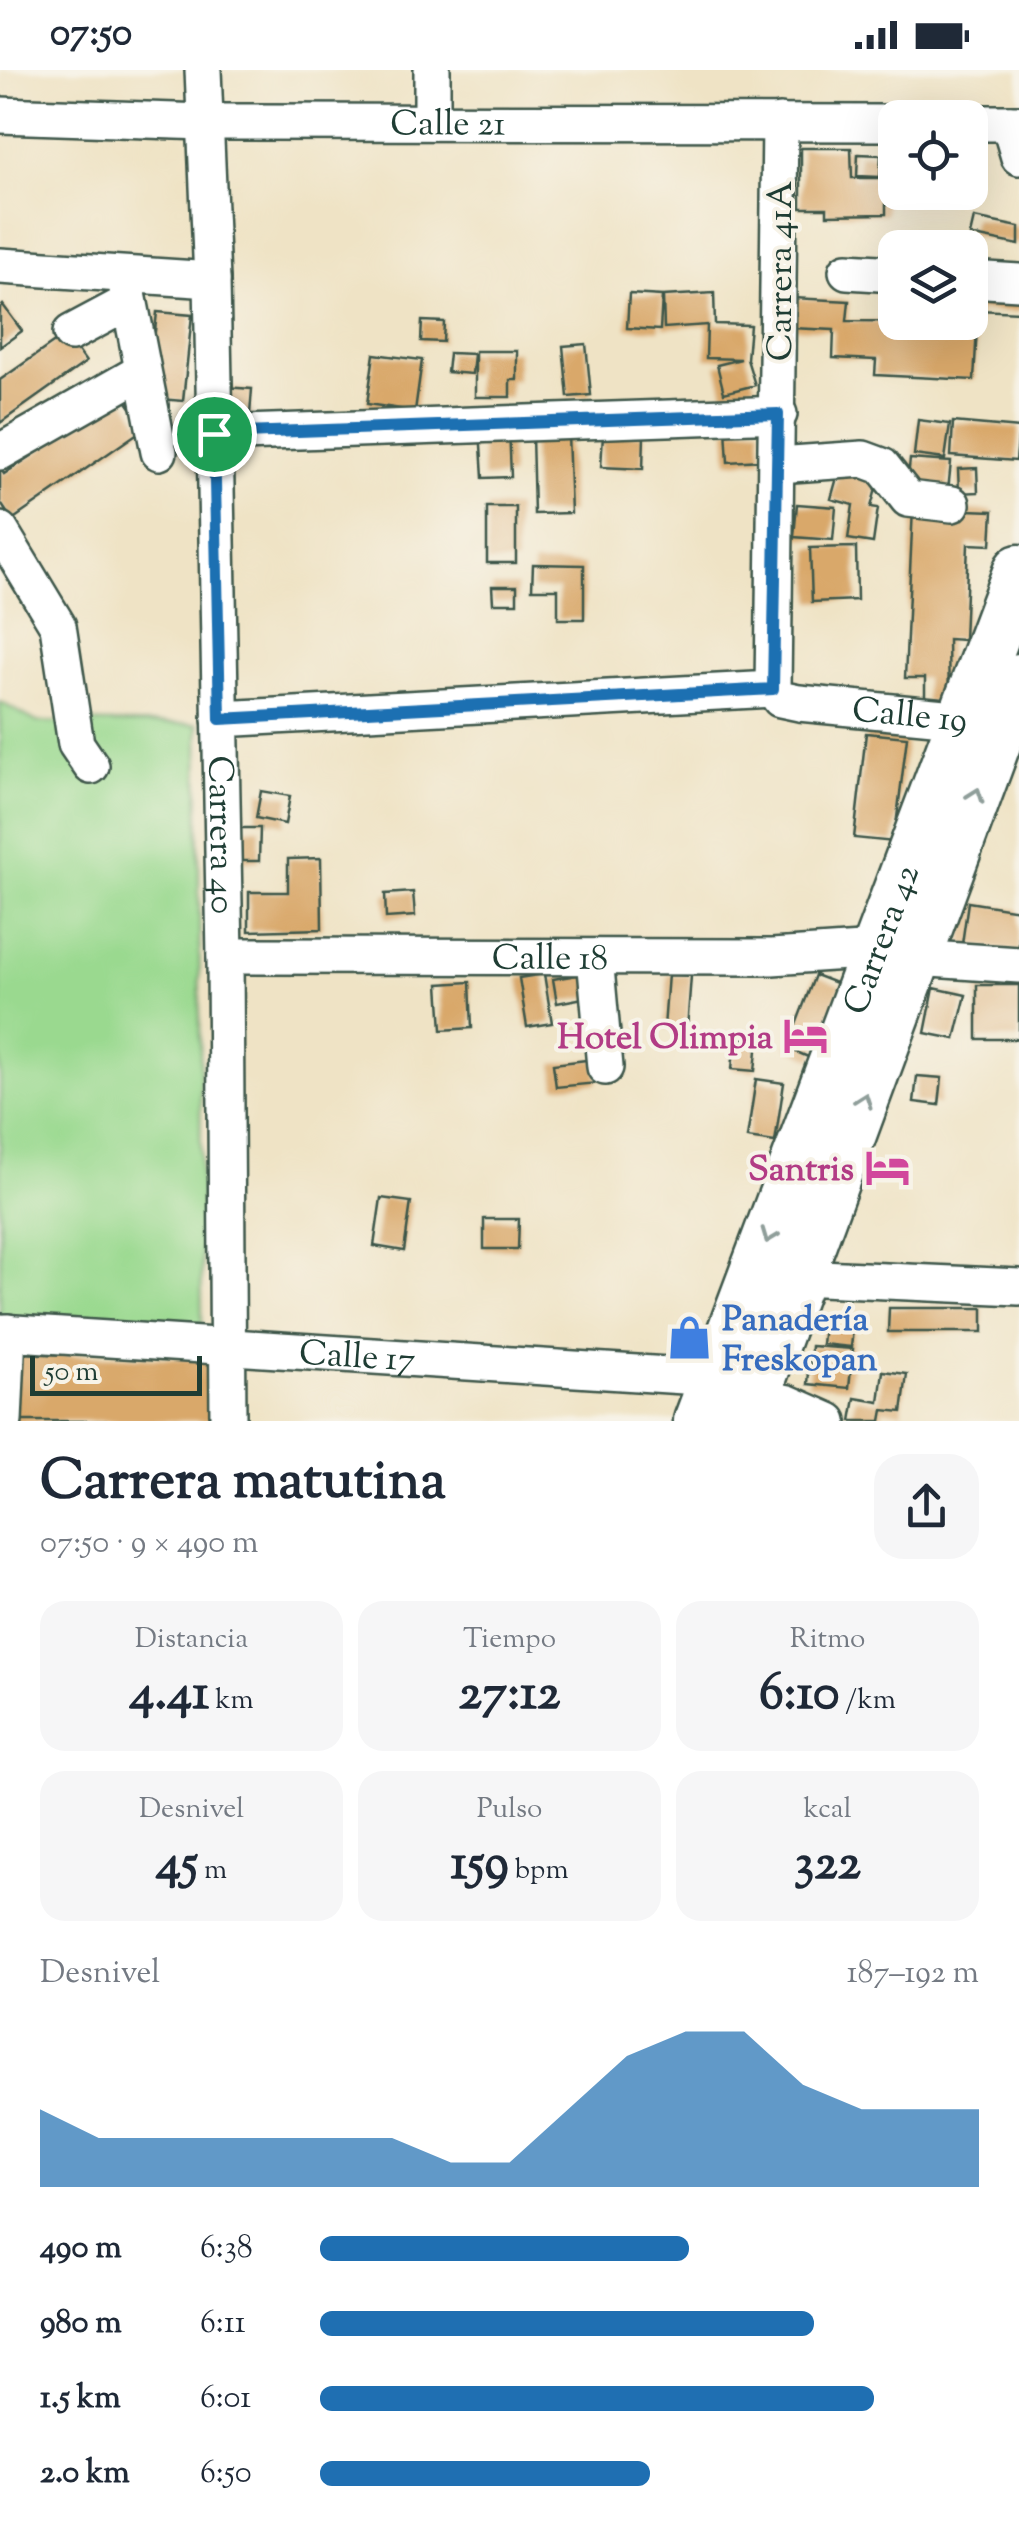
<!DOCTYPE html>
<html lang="es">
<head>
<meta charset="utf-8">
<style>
	:root { --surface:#fff; --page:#f6f6f7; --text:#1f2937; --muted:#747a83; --accent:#1f6fb2 }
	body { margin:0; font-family:"Sorts Mill Goudy",serif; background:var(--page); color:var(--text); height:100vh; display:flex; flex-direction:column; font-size:38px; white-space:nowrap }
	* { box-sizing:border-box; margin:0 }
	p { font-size:32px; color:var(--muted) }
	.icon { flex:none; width:55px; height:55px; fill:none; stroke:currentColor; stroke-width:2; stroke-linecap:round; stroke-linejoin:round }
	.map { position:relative; height:1351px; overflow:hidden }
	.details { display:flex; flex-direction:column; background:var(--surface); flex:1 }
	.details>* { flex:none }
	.tools { position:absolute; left:878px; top:30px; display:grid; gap:20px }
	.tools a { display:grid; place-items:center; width:110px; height:110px; border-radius:20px; background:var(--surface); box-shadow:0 10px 40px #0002; font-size:50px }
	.scale { position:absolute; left:30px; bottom:25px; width:172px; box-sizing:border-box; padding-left:10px; border:5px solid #1f3d34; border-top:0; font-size:28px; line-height:35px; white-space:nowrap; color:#1f3d34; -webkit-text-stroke:8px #f7f3e8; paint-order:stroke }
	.pin { position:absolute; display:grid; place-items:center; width:85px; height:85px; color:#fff; margin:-42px; border:5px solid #fff; border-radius:50%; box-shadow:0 2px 10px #0007 }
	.round { display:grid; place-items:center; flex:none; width:105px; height:105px; border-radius:30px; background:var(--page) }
	.overview { display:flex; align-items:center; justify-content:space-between; height:170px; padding:0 40px }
	h1 { font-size:55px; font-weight:700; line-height:75px }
	.stats { display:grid; grid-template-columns:repeat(3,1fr); gap:15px; height:170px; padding:10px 40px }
	.stats div { display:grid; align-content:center; border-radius:25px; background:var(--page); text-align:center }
	.stats b { font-size:50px; font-weight:700 }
	.stats small { font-size:28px; font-weight:400 }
	.stats p { font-size:28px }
	.chart { height:280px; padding:20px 40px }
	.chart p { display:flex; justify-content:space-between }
	.chart svg { width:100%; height:180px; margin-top:10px; fill:var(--accent); opacity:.7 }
	ul { padding:0 40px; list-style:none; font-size:32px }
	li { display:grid; grid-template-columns:160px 120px 1fr; align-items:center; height:75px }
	li i { height:25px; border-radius:12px; background:var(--accent) }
	.status { display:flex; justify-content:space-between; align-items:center; height:70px; padding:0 50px; background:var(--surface); direction:ltr }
	.status svg { height:28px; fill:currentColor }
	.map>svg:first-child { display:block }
	.green { fill:#9ad98f; stroke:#5c8b62; stroke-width:2.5 }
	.building { fill:#d9a86a }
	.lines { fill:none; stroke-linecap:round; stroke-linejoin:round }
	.minor-casing { stroke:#3e564a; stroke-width:40 }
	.highway-casing { stroke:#3e564a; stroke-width:55 }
	.minor { stroke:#fff; stroke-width:35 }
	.highway { stroke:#fff; stroke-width:50 }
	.oneway { stroke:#8f9e9a }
	.route-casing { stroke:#fff; stroke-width:20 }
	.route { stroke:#1f6fb2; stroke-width:12 }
	.labels { text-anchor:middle; stroke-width:8; stroke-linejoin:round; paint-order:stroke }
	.street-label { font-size:35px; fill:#1f3d34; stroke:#f7f3e8 }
	.hotel-label { font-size:35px; font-weight:bold; fill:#b23c85; stroke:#f7f3e8; text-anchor:end }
	.shop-label { font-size:35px; font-weight:bold; fill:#366cbe; stroke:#f7f3e8; text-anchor:start }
</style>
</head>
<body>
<div class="status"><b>07:50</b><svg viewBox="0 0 49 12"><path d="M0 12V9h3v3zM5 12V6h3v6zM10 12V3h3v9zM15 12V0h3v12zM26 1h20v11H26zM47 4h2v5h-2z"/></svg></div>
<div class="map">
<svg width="1019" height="1351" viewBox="0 0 1019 1351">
	<rect width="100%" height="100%" fill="#f7f3e8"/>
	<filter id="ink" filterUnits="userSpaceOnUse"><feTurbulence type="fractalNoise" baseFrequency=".01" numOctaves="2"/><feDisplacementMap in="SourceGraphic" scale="20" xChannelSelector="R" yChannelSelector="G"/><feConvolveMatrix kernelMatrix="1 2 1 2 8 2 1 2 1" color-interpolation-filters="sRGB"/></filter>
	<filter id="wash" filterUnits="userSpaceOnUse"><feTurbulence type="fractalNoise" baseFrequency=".0048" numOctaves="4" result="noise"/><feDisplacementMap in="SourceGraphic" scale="40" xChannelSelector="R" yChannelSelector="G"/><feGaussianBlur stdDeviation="2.25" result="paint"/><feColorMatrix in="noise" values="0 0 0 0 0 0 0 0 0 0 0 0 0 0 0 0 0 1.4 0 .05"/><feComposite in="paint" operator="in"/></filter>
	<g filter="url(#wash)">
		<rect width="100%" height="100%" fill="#efe3c5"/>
		<path class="green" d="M0 632 37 652 198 654 202 1264 0 1252Z"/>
		<g id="blocks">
			<path class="building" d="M801 78H851L852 108H886V144L827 145V138H801Z
				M858 84 881 85 880 107 857 106Z
				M974 148 1019 157V175L970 165Z
				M970 215 1019 218V242L978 240 974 310 875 305 876 290 833 288 834 260 791 258 793 228 849 231 847 251 970 252Z
				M714 223 715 254 750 255 747 289 755 315 724 323 717 295 741 289 706 288 707 255 664 258 663 226Z
				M629 224 662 226 660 260 627 258Z
				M3 235 22 261 0 277V238Z
				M157 242 192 245 183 331 148 328Z
				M422 251 444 252 443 272 421 271Z
				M66 264 86 292 0 353V310Z
				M586 274 591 325 568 327 563 276Z
				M475 281H517V310H510V327H475Z
				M449 283 474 284 472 304 447 302Z
				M374 284 422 290 415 341 367 334Z
				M224 317 252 319 249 357 222 355Z
				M123 326 145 358 12 450 0 432V398L4 404Z
				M918 350 950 354 945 389 914 385Z
				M953 352 1019 358 1016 391 951 386Z
				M509 356 511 407 483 408 480 358Z
				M760 357 762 390 728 392 726 359Z
				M568 364 571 443 534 444 532 365Z
				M603 364 644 365 643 399 601 397Z
				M910 389 951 392 948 421 907 417Z
				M840 397 879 408 871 437 878 438 873 473 848 469 853 435 831 429Z
				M977 398 978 422 959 423 958 399Z
				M797 434 836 437 833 470 794 467Z
				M487 437H516V493H487Z
				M913 438 993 441 991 475 968 474 964 570 948 569 949 633 925 632V608H905Z
				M856 477 857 530 812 532 810 478Z
				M533 494 584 495V549H558V519H532Z
				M492 516H517V533H493Z
				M866 663 907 667 894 772 854 768Z
				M261 721 290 726 285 754 256 748Z
				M234 758H260L259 791H233Z
				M321 788 322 859 249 861V822H288V789Z
				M413 822 415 846 386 848 385 824Z
				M968 832 1019 840V882L962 874Z
				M590 903 594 926 557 933 553 909Z
				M544 904 552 953 527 957 519 908Z
				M668 904 691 906 687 959 664 958Z
				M815 905 841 915 813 989 787 978Z
				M470 912 472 958 442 960 439 914Z
				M977 915H1019V969H977Z
				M934 918 966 925 955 969 925 963Z
				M735 968 758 970 755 1001 732 999Z
				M595 989 598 1013 556 1017 553 994Z
				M917 1006 942 1008 939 1035 914 1032Z
				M756 1009 784 1013 775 1072 747 1068Z
				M381 1128 411 1132 404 1181 374 1176Z
				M484 1149H519L518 1179H484Z
				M889 1238H983V1262H888Z
				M824 1256 853 1259 851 1277 822 1274Z
				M811 1276 853 1279 849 1318 808 1314Z
				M14 1283 222 1290 219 1351H9Z
				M883 1301 907 1304 902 1342 883 1340 881 1351H851L855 1328 879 1332Z"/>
		</g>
	</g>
	<g filter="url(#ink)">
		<use href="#blocks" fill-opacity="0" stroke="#3e564a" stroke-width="2.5"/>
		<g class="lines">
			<defs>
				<g id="minor">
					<path id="s1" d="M203 0 212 210 225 886 228 1351"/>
					<path id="s2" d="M0 45 205 52 895 53"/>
					<path d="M432 52V0"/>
					<path id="s3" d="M780 52 773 619 780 629 799 633 965 649 984 645"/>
					<path d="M970 53H1019"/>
					<path d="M1009 53 1019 87"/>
					<path d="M0 196 212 210"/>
					<path d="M847 201 895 204"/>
					<path d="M125 208 159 382"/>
					<path d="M970 209 1019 212"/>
					<path d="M71 263 129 232"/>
					<path d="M215 364 779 344"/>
					<path d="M0 382 141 302"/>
					<path d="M778 395 863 389 882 396 908 429 952 434"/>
					<path d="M0 460 58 556 76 674 91 696"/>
					<path d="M220 649 773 619"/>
					<path id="s4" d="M225 886 772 887 876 880"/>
					<path d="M595 887 605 997"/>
					<path d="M916 888 1019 895"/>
					<path d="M798 1207 1019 1217"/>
					<path id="s5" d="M0 1262 715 1308"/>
					<path d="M754 1326 788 1333 829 1351"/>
					<path d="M4 1351 8 1262"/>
				</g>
				<g id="highway">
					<path id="s6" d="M699 1351 1019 500"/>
					<path d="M745 1351 1019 609"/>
				</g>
			</defs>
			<use href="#minor" class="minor-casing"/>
			<use href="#highway" class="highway-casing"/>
			<use href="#minor" class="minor"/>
			<use href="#highway" class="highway"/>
		</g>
		<defs><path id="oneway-chevron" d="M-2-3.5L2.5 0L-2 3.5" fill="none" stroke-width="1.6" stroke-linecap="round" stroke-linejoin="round" transform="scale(2.5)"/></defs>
		<g class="oneway">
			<use href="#oneway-chevron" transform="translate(976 725) rotate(-70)"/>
			<use href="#oneway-chevron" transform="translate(864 1030) rotate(-70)"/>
			<use href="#oneway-chevron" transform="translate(769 1166) rotate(111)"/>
		</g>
	</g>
	<g class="lines" filter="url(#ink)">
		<defs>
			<path id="route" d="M778 344 773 619 220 649 214 364Z"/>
		</defs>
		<use href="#route" class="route-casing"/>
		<use href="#route" class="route"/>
	</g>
	<defs>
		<symbol id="hotel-bare" viewBox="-9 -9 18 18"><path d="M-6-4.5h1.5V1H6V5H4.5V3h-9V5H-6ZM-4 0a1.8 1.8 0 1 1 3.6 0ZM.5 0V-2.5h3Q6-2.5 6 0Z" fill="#d1479c" stroke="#f7f3e8" stroke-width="2.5" paint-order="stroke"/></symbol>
		<symbol id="shop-bare" viewBox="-9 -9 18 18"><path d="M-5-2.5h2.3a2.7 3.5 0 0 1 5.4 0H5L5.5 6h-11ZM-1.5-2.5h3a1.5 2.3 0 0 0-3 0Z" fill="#3f7fe0" stroke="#f7f3e8" stroke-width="2.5" paint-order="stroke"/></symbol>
	</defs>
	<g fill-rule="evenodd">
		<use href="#hotel-bare" x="774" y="934" width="63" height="63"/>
		<use href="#hotel-bare" x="856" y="1066" width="63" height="63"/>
		<use href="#shop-bare" x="658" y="1236" width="63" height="63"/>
	</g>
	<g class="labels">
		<g class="street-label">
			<text dy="12" stroke="none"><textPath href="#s2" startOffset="448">Calle 21</textPath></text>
			<text transform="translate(779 201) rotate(-90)" y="12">Carrera 41A</text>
			<text dy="12" stroke="none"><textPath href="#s3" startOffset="710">Calle 19</textPath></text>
			<text dy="12" stroke="none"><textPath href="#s1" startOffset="765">Carrera 40</textPath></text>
			<text dy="12" stroke="none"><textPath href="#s6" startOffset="515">Carrera 42</textPath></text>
			<text dy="12" stroke="none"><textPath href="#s4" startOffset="325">Calle 18</textPath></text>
			<text dy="12" stroke="none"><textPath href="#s5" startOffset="358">Calle 17</textPath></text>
		</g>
		<g class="hotel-label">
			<text x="773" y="978">Hotel Olimpia</text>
			<text x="854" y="1110">Santris</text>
		</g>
		<g class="shop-label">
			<text x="722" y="1260">Panadería<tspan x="722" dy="40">Freskopan</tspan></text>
		</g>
	</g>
</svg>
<div class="tools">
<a><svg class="icon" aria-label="locate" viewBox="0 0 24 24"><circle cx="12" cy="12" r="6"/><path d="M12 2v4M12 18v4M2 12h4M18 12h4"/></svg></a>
<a><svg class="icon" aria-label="layers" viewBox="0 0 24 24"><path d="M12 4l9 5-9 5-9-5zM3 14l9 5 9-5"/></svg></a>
</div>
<div class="scale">50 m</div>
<div class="pin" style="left:214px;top:364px;background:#1e9e55"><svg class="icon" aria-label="arrive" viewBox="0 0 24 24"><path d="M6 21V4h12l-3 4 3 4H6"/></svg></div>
</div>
<section class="details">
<div class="overview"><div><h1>Carrera matutina</h1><p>07:50 · 9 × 490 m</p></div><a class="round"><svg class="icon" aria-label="share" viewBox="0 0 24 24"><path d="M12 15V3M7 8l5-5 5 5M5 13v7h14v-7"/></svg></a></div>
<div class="stats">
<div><p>Distancia</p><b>4.41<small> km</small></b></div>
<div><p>Tiempo</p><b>27:12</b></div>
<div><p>Ritmo</p><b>6:10<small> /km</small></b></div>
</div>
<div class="stats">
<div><p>Desnivel</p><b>45<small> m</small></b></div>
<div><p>Pulso</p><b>159<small> bpm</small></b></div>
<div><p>kcal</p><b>322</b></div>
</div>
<div class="chart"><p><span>Desnivel</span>187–192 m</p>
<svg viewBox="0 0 160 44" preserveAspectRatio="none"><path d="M0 44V25L10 32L20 32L30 32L40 32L50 32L60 32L70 38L80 38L90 25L100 12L110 6L120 6L130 19L140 25L150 25L160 25V44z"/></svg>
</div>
<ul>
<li><b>490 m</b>6:38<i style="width:56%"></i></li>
<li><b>980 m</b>6:11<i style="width:75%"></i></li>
<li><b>1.5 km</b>6:01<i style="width:84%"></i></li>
<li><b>2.0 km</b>6:50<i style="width:50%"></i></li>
</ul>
</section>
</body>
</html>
